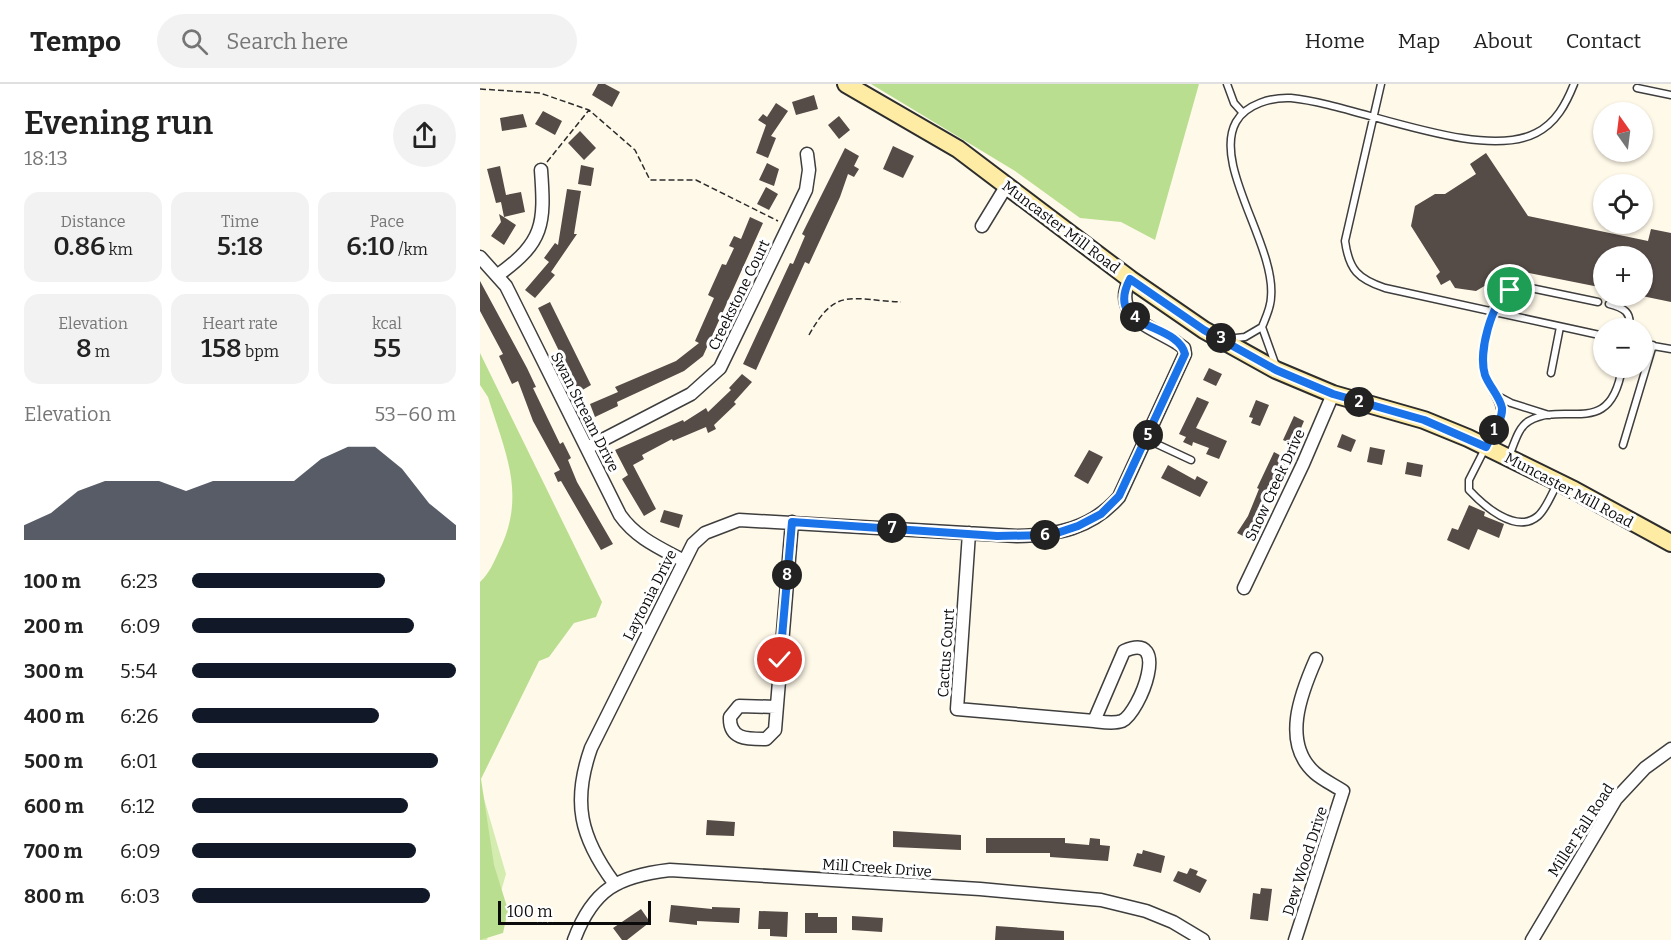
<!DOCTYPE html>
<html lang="en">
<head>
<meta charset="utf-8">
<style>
	:root { --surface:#fff; --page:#f2f2f2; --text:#222; --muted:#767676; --line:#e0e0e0; --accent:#111827 }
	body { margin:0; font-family:Bitter,serif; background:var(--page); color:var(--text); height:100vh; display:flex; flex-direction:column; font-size:22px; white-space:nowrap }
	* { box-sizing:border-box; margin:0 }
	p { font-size:20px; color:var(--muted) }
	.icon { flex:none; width:33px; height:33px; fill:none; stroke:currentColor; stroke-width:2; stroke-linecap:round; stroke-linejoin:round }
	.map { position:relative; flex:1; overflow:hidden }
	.panel { display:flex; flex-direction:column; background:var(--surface); width:480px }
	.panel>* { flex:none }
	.needle { width:39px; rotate:346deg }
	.tools { position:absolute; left:1113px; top:18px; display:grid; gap:12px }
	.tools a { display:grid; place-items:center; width:60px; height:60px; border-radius:50%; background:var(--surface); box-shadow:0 2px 4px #0004; font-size:30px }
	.scale { position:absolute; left:18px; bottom:15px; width:153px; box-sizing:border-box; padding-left:6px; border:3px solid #0b0b0b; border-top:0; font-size:16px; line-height:21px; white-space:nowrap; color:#0b0b0b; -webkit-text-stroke:4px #fff; paint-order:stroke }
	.pin { position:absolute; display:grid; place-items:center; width:51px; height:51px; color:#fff; margin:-26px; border:3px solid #fff; border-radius:50%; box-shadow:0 2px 6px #0007 }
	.km { position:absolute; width:30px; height:30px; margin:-15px; border-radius:50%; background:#222; color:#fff; font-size:16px; line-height:30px; text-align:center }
	.round { display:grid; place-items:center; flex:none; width:63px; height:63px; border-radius:32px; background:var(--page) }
	.head { display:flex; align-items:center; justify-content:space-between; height:102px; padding:0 24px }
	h1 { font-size:33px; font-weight:600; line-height:45px }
	.stats { display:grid; grid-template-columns:repeat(3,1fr); gap:9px; height:102px; padding:6px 24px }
	.stats div { display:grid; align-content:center; border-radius:15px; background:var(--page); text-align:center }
	.stats b { font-size:26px; font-weight:600 }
	.stats small { font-size:16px; font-weight:400 }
	.stats p { font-size:16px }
	.chart { height:168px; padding:12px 24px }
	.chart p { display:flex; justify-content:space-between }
	.chart svg { width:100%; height:108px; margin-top:6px; fill:var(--accent); opacity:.7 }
	ul { padding:0 24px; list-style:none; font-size:20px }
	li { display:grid; grid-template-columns:96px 72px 1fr; align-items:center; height:45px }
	li i { height:15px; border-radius:8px; background:var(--accent) }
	header { display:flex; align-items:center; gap:36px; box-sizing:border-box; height:84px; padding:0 30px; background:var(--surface); border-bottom:2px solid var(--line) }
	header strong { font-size:28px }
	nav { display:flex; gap:33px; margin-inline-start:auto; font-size:21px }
	.search { width:420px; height:54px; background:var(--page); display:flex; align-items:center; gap:15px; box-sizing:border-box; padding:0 21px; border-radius:33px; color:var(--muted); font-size:22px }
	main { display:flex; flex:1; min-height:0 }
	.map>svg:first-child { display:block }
	.green { fill:#d5ecb0 }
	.forest { fill:#bade8f }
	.building { fill:#554b47 }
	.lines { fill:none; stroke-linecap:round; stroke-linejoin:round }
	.service-casing { stroke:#3e3e3e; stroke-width:9 }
	.minor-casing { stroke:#3e3e3e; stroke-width:15 }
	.secondary-casing { stroke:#2d2d2d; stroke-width:20 }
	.path { stroke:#2d2d2d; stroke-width:1.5; stroke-dasharray:6 3; stroke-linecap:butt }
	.service { stroke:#fff; stroke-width:6 }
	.minor { stroke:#fff; stroke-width:12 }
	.secondary { stroke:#ffeca4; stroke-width:16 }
	.route-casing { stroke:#fff; stroke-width:12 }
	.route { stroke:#1a73e8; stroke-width:8 }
	.labels { text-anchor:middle; stroke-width:6; stroke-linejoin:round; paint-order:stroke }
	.street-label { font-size:15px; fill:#0b0b0b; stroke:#fff }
</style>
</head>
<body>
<header>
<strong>Tempo</strong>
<div class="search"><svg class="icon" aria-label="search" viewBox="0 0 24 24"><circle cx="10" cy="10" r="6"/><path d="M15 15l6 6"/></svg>Search here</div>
<nav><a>Home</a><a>Map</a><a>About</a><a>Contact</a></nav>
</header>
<main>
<section class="panel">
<div class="head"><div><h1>Evening run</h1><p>18:13</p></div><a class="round"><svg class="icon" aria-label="share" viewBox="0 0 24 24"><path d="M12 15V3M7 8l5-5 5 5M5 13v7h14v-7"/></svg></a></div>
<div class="stats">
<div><p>Distance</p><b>0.86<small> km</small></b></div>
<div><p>Time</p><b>5:18</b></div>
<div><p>Pace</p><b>6:10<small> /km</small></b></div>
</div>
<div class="stats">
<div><p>Elevation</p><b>8<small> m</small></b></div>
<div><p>Heart rate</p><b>158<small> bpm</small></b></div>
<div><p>kcal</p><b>55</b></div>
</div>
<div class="chart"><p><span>Elevation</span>53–60 m</p>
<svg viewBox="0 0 160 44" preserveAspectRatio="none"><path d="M0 44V38L10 33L20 24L30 20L40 20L50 20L60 24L70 20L80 20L90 20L100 20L110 11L120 6L130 6L140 15L150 29L160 38V44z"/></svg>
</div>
<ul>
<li><b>100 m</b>6:23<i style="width:73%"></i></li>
<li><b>200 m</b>6:09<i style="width:84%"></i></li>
<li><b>300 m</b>5:54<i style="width:100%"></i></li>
<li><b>400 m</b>6:26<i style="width:71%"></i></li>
<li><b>500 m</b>6:01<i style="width:93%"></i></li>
<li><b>600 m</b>6:12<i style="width:82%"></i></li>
<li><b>700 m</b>6:09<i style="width:85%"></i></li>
<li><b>800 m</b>6:03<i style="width:90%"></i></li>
</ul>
</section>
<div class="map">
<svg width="1191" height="856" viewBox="0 0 1191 856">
	<rect width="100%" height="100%" fill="#fff9e9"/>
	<path class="green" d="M0 701 26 790 7 856H0Z"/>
	<path class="forest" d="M391 0H719L675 156 641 138 600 134 535 87Z
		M0 269 122 518 116 533 94 539 69 573 59 577 1 695 14 781 28 826 23 849 0 856V498C9 490 14 478 19 467 47 411 25 368 8 313L0 301Z"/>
	<path class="building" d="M118 0H125L140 8 132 23 112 11Z
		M334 11 338 25 316 31 312 18Z
		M296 19 308 27 291 52 296 54 288 74 276 69 286 41 278 36 283 30 287 33Z
		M63 27 82 37 75 51 55 40Z
		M43 30 47 43 22 47 20 34Z
		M359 32 370 46 359 55 348 41Z
		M100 47 116 64 104 76 88 59Z
		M413 62 434 72 423 94 403 85Z
		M365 64 379 72 374 82 379 85 374 93 368 90 360 113 329 180 325 178 276 286 263 280 310 179 313 180 325 152 322 150Z
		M1006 69 1048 132 1168 157 1171 145 1191 149V218L1162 212V172H1124V204L1049 189 1047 198 1041 203 1045 208 1044 213 1033 210 1035 205 1032 201 1035 184 996 207 975 204 970 196 961 201 956 192 960 188 931 142 935 122 955 110H965L996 90 990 80Z
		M287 79 299 85 294 102 279 96Z
		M101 81 114 84 111 102 98 100Z
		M20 82 26 111 41 108 45 128 24 133 21 118 16 119 7 85Z
		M286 103 298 110 289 126 277 120Z
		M87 105 101 107 94 150H97L71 188 75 191 55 214 45 206 69 178 64 174 75 159 78 161Z
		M19 130 36 141 24 161 11 152 21 138Z
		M270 133 283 139 223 272 204 287 137 318 138 322 115 333 110 320 138 308 135 303 196 277 219 259 215 257 234 214 228 211 242 180 246 181 254 164 249 162 254 152 261 155Z
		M0 197 47 284 56 303 53 304 80 360 83 358 91 374 88 376 97 398 133 460 121 466 81 397 78 398 74 389 80 386 53 337 38 297 32 300 19 272 23 270 0 227Z
		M70 218 111 301 99 308 58 224Z
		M729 284 742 290 736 302 723 296Z
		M262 290 272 298 254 318 256 320 234 341 236 345 228 349 226 343 193 357 192 355 162 371 164 375 153 381 176 425 164 432 142 395 148 391 135 366 203 336 204 338 226 324 228 328 251 306 249 304Z
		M717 313 729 318 716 344 747 357 739 375 726 370 729 364 713 358 712 362 703 358 706 353 699 350Z
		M776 316 789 321 780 342 771 339 773 334 769 333Z
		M814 332 824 337 814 361 803 356Z
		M862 350 876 356 871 368 857 363Z
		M890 363 905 366 902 381 887 378Z
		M609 366 623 373 608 400 594 392Z
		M794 368 807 375 769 455 757 449 768 432 779 405 777 404Z
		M927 378 943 381 941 393 925 390Z
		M688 381 715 396 717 392 728 398 720 413 681 394Z
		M989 421 1005 428 1004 432 1024 440 1019 454 998 445 989 466 967 456 972 444 978 446Z
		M184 426 203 431 199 444 180 438Z
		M227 736 255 738 254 752 226 751Z
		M413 747 481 751V766L413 763Z
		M506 754H585V759L609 761 610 754 620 755V761L630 762 628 777 570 773V769H506Z
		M663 766 685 772 681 789 653 782 657 769 662 770Z
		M710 784 718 787 716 791 727 796 720 809 693 797 698 787 707 790Z
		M781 804 792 805 788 837 770 835 773 809 780 810Z
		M191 821 232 825V823L260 824 259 839 217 837V841L189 838Z
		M161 825 170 838 147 856H142L133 844Z
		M279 827 308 828 307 853 290 852V845H278Z
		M325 829H338V833H357V849H325Z
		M372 832 403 834 402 848 372 846Z
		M516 842 584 847V856H515Z"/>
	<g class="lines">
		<defs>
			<path id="service" d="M747 0 754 19 763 29
				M901 0 865 157C869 186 878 195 905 204L1124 252
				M1157 4 1191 11
				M1046 203 1118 218
				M1030 206C1012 219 999 268 1005 289 1009 305 1022 317 1021 333L989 396V406C1003 421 1036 451 1058 432 1067 424 1072 408 1078 399
				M1129 220C1144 224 1152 228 1149 244
				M782 243 796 282
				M747 255 765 253 782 243C786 233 791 223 791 213 796 162 732 81 756 38 766 20 792 13 811 14 875 20 1000 78 1056 49 1076 39 1086 20 1094 0
				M1162 260 1191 265
				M1071 289 1080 243
				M1014 310 1031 319 1069 331
				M666 355 711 376
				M1143 361 1173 261
				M1029 372C1034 361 1038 343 1049 337 1086 316 1130 356 1142 284"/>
			<path id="minor" d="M502 142 527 101
				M0 173 26 202 140 431C156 454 180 464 204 477
				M18 191C64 158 65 140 61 86
				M107 364 211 310 240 284 326 106 329 86 327 70
				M489 449 477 625 614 637C623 638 634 640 642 637 660 628 692 546 644 567L614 637
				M764 504 823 380 853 310
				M296 623 259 622 250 633C249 656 268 655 286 655L295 646 312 438
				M134 799C100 753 92 718 111 664L213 460 225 449 259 436 537 452C577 451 611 445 639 413L705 270 704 264 697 259C671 243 631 232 650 195
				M94 856C113 805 138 792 190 786L500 805 621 816 666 827 693 838 723 856
				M815 856 863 707C854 701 843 696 835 689 801 659 821 609 836 575
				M1052 856 1136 715 1165 684 1191 665"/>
			<path id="secondary" d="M366 0 478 65 650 195 724 246 796 286 853 310 944 336 988 354 1094 406 1191 459"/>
		</defs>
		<use href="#service" class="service-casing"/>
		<use href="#minor" class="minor-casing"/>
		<use href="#secondary" class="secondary-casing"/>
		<path class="path" d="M0 5 60 9 109 26 155 66 170 96H216L298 137
			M67 78 109 26
			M329 251C356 202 371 216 421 218"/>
		<use href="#service" class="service"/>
		<use href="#minor" class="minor"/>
		<use href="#secondary" class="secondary"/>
	</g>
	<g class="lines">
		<defs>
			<path id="route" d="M300 576 312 438 517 452 571 451 598 442 621 430 639 412 705 270C697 237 623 247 650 195L724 246 796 286 853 310 944 336 1006 363C1011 352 1023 336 1022 324 1020 313 1009 302 1005 291 998 269 1011 219 1030 206"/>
		</defs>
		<use href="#route" class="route-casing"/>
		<use href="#route" class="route"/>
	</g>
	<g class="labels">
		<g class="street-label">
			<text transform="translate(581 143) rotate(37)" y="5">Muncaster Mill Road</text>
			<text transform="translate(259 211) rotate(-64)" y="5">Creekstone Court</text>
			<text transform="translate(105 328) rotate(63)" y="5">Swan Stream Drive</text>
			<text transform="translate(795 401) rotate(-65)" y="5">Snow Creek Drive</text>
			<text transform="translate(1089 406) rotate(28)" y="5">Muncaster Mill Road</text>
			<text transform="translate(170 511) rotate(-63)" y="5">Laytonia Drive</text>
			<text transform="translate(466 569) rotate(-86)" y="5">Cactus Court</text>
			<text transform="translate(1101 746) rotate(-57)" y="5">Miller Fall Road</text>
			<text transform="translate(825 777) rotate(-72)" y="5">Dew Wood Drive</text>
			<text transform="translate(397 784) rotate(4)" y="5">Mill Creek Drive</text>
		</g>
	</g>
</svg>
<div class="tools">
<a><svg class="needle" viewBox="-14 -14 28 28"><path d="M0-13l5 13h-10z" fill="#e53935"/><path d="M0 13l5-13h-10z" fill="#767676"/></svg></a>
<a><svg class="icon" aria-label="locate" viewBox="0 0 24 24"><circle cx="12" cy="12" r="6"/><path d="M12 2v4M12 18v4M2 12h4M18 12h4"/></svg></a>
<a>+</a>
<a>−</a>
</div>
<div class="scale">100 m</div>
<div class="pin" style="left:1030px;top:206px;background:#1e9e55"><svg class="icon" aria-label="arrive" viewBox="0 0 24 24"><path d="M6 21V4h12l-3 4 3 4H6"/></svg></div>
<div class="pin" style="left:300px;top:576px;background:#d93025"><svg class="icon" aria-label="check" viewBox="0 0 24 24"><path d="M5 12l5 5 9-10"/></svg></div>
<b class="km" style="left:1014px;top:346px">1</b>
<b class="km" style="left:879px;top:318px">2</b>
<b class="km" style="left:741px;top:254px">3</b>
<b class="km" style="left:655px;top:233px">4</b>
<b class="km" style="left:668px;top:351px">5</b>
<b class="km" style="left:565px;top:451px">6</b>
<b class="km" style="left:412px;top:444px">7</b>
<b class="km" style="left:307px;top:491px">8</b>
</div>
</main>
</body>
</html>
